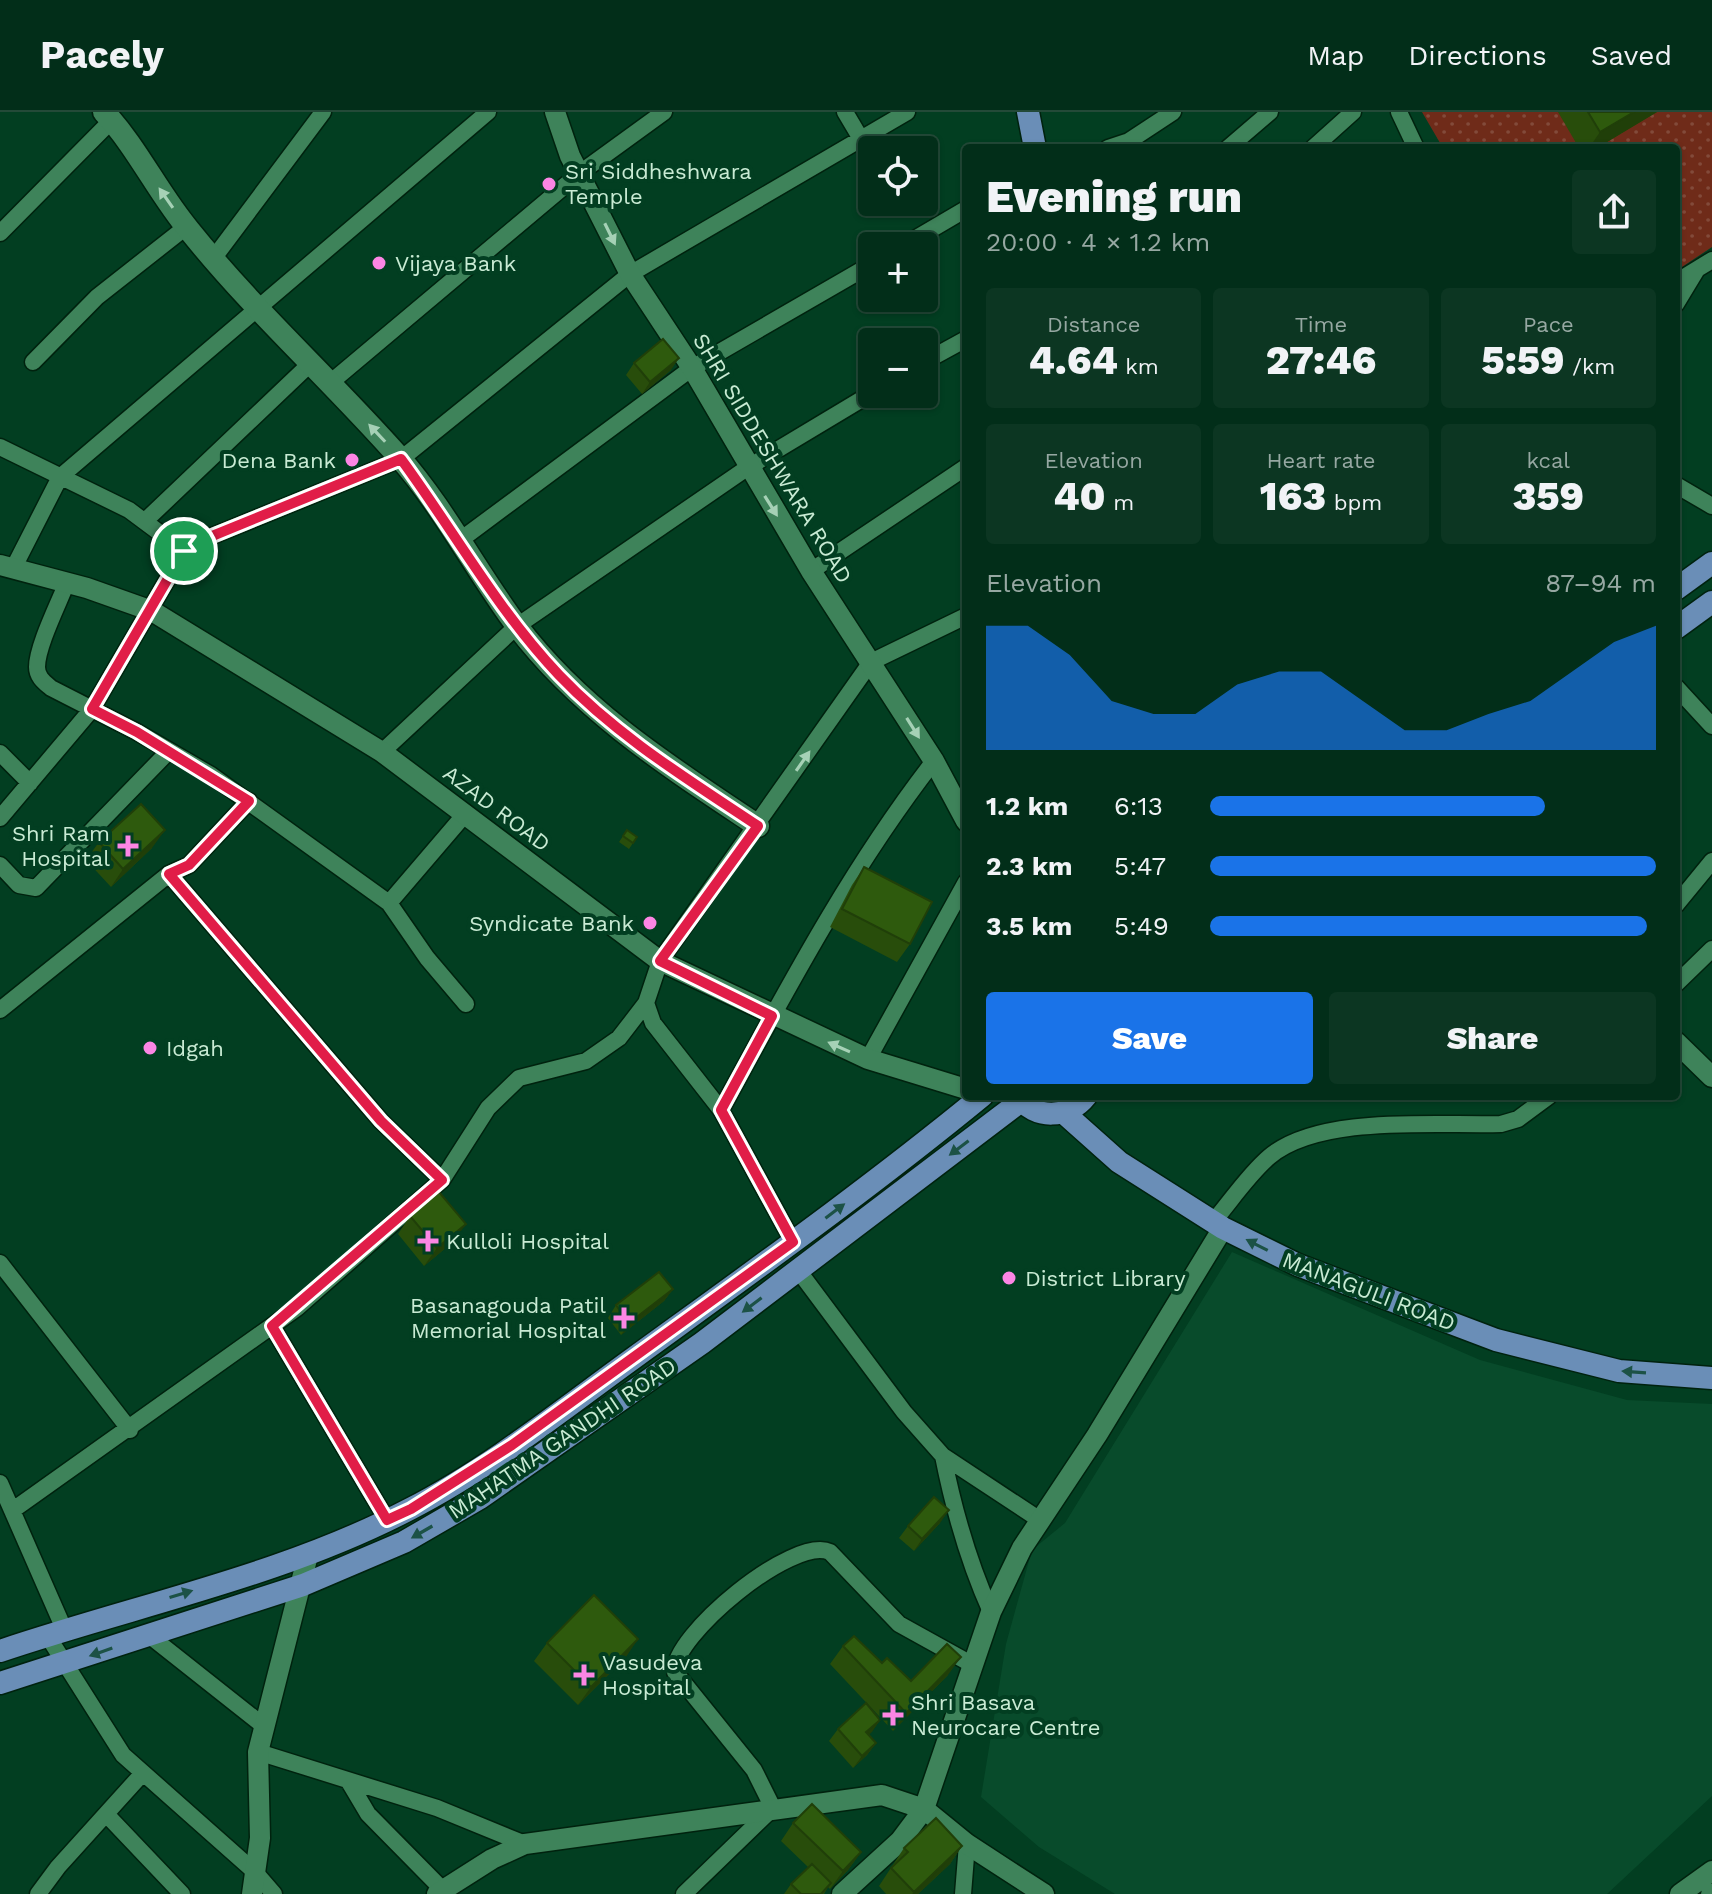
<!DOCTYPE html>
<html lang="en">
<head>
<meta charset="utf-8">
<style>
	:root { --surface:#022e19; --page:#0c3622; --text:#f1f3f6; --muted:#96a8a2; --line:#234a38; --accent:#1a73e8 }
	body { margin:0; font-family:"Work Sans",sans-serif; background:var(--page); color:var(--text); height:100vh; display:flex; flex-direction:column; font-size:30px; white-space:nowrap }
	* { box-sizing:border-box; margin:0 }
	p { font-size:26px; color:var(--muted) }
	.icon { flex:none; width:44px; height:44px; fill:none; stroke:currentColor; stroke-width:2; stroke-linecap:round; stroke-linejoin:round }
	.map { position:relative; flex:1; overflow:hidden }
	.panel { position:absolute; left:962px; top:32px; width:718px; height:956px; display:flex; flex-direction:column; background:var(--surface); border-radius:8px; box-shadow:0 2px 6px #0004,0 0 0 2px var(--line) }
	.panel>* { flex:none }
	.tools { position:absolute; left:858px; top:24px; display:grid; gap:16px }
	.tools a { display:grid; place-items:center; width:80px; height:80px; border-radius:8px; background:var(--surface); box-shadow:0 2px 6px #0004,0 0 0 2px var(--line); font-size:40px }
	.pin { position:absolute; display:grid; place-items:center; width:68px; height:68px; color:#fff; margin:-34px; border:4px solid #fff; border-radius:50%; box-shadow:0 2px 8px #0007 }
	.round { display:grid; place-items:center; flex:none; width:84px; height:84px; border-radius:8px; background:var(--page) }
	.summary { display:flex; align-items:center; justify-content:space-between; height:136px; padding:0 24px }
	h1 { font-size:44px; font-weight:800; line-height:60px }
	.stats { display:grid; grid-template-columns:repeat(3,1fr); gap:12px; height:136px; padding:8px 24px }
	.stats div { display:grid; align-content:center; border-radius:8px; background:var(--page); text-align:center }
	.stats b { font-size:40px; font-weight:800 }
	.stats small { font-size:22px; font-weight:400 }
	.stats p { font-size:22px }
	.chart { height:224px; padding:16px 24px }
	.chart p { display:flex; justify-content:space-between }
	.chart svg { width:100%; height:144px; margin-top:8px; fill:var(--accent); opacity:.7 }
	.cta { display:flex; gap:16px; margin-top:auto; padding:16px 24px }
	.cta a { flex:1; height:92px; border-radius:8px; background:var(--accent); color:#fff; font-size:32px; font-weight:800; line-height:92px; text-align:center }
	.cta a+a { background:var(--page); color:var(--text) }
	ul { padding:0 24px; list-style:none; font-size:26px }
	li { display:grid; grid-template-columns:128px 96px 1fr; align-items:center; height:60px }
	li i { height:20px; border-radius:10px; background:var(--accent) }
	header { display:flex; align-items:center; gap:48px; box-sizing:border-box; height:112px; padding:0 40px; background:var(--surface); border-bottom:2px solid var(--line) }
	header strong { font-size:38px }
	nav { display:flex; gap:44px; margin-inline-start:auto; font-size:28px }
	.map>svg:first-child { display:block }
	.built { fill:#084b2b }
	.park { fill:url(#park-dots) }
	.lines { fill:none; stroke-linecap:round; stroke-linejoin:round }
	.minor-casing { stroke:#00220e; stroke-width:19 }
	.tertiary-casing { stroke:#00220e; stroke-width:23 }
	.secondary-casing { stroke:#00220e; stroke-width:25 }
	.primary-casing { stroke:#00220e; stroke-width:25 }
	.minor { stroke:#3e835a; stroke-width:16 }
	.tertiary { stroke:#3e835a; stroke-width:20 }
	.secondary { stroke:#3e835a; stroke-width:22 }
	.primary { stroke:#6a8eb7; stroke-width:22 }
	.wall { fill:#284d0b }
	.shaded-wall { fill:#203f09 }
	.building { fill:#2e5a0d; stroke:#203f09; stroke-width:2 }
	.oneway { fill:#a6d1b6 }
	.oneway2 { fill:#1c5246 }
	.route-casing { stroke:#fff; stroke-width:16 }
	.route { stroke:#e11d48; stroke-width:10 }
	.poi-dot { fill:#fc86e4; stroke:#023e21; stroke-width:3 }
	.labels { text-anchor:middle; stroke-width:8; stroke-linejoin:round; paint-order:stroke }
	.poi-label { font-size:22px; fill:#c9ebd4; stroke:#023e21; text-anchor:start }
	.street-label { font-size:22px; fill:#c9ebd4; stroke:#023e21 }
</style>
</head>
<body>
<header>
<strong>Pacely</strong>
<nav><a>Map</a><a>Directions</a><a>Saved</a></nav>
</header>
<div class="map">
<svg width="1712" height="1782" viewBox="0 0 1712 1782">
	<defs>
		<pattern id="park-dots" width="8" height="8" patternUnits="userSpaceOnUse" patternTransform="scale(2)"><rect width="8" height="8" fill="#6f2b19"/><path d="M2 2h.1M6 6h.1" fill="none" stroke="#824a3a" stroke-width="1.8" stroke-linecap="round"/></pattern>
	</defs>
	<rect width="100%" height="100%" fill="#023e21"/>
	<path class="built" d="M1232 1140 1480 1248 1627 1288 1712 1292V1684L1607 1782H1115L1039 1735 981 1685 1006 1532 1032 1438 1065 1411Z"/>
	<path class="park" d="M1422 0H1712V135L1676 159V36H1443Z"/>
	<g class="lines">
		<defs>
			<path id="minor" d="M845 0 861 27
				M1399 0 1416 36
				M1108 36 1129 29 1173 0
				M1228 36 1270 0
				M1313 36 1353 0
				M0 121 112 8
				M903 134 966 97
				M213 147 323 0
				M1676 170 1712 148
				M1676 192 1696 159
				M33 250 97 185 186 115
				M924 250 966 227
				M330 271 580 61 664 0
				M0 335 129 398 184 439
				M1676 373 1712 394
				M146 408 312 250
				M459 429 692 256 872 152
				M14 455 60 365 488 0
				M811 459 966 355
				M67 470C59 491 37 534 37 555 37 565 44 570 51 576L137 620 211 663 389 791 427 846 466 892
				M1676 575 1712 614
				M382 640 517 514 747 356 872 281
				M0 641 30 671
				M0 706 92 597 184 439 195 431 401 347 630 162 907 0
				M0 753 19 773 36 776 169 639
				M169 762 381 1009 442 1068
				M389 791 466 701
				M1676 793 1712 749
				M1676 872 1712 837
				M646 891 653 911 721 998 793 1130
				M0 898 169 762 189 753 249 689
				M868 947 966 770
				M721 998C786 879 850 757 934 649
				M1213 1110C1231 1089 1248 1063 1269 1045 1319 1002 1436 1014 1501 1012L1518 1007 1549 984
				M0 1151 130 1318
				M798 1158 904 1300 943 1344 1040 1408
				M272 1214 387 1408
				M943 1344C954 1399 968 1449 991 1500
				M0 1371 64 1517
				M13 1398 297 1196 442 1068 488 996 519 966 586 949 619 926 646 891 660 849 871 550 966 504
				M47 1523 123 1643 255 1760 274 1782
				M150 1524 265 1615
				M258 1640 437 1696 525 1732
				M349 1670 368 1702 442 1777
				M106 1702 182 1782
				M38 1782 58 1755 143 1661
				M684 1782 773 1696 754 1658 675 1560C671 1525 793 1423 830 1440L899 1512 973 1553
				M963 1782 967 1732"/>
			<path id="tertiary" d="M555 0 570 44 630 162 692 256 811 459 934 649 966 709
				M0 453 87 476 152 499 382 640 660 849 868 947 966 977
				M1676 930 1712 965
				M252 1782 260 1726 258 1640 308 1443
				M437 1782 492 1747 525 1732 882 1683 924 1697 967 1732 1044 1782
				M842 1782 900 1729 924 1697 991 1500 1022 1436 1097 1323 1223 1116
				M1680 1782 1712 1759
				M1711 1782H1712"/>
			<path id="secondary" d="M104 0C137 35 158 81 189 118 254 199 330 267 399 345 444 396 476 459 517 514 581 599 671 656 758 714"/>
			<path id="primary" d="M1028 0 1035 36
				M1676 477 1712 451
				M1676 516 1712 490
				M1018 984C1035 1008 1068 1007 1086 984
				M1064 1001 1119 1050 1223 1116 1298 1153 1496 1228 1619 1259 1712 1266
				M0 1539C136 1493 282 1464 410 1397 490 1356 563 1297 635 1245 752 1160 870 1076 982 984
				M0 1571 303 1473 404 1430 480 1386 702 1231 1021 989"/>
		</defs>
		<use href="#minor" class="minor-casing"/>
		<use href="#tertiary" class="tertiary-casing"/>
		<use href="#secondary" class="secondary-casing"/>
		<use href="#primary" class="primary-casing"/>
		<use href="#minor" class="minor"/>
		<use href="#tertiary" class="tertiary"/>
		<use href="#secondary" class="secondary"/>
		<use href="#primary" class="primary"/>
	</g>
	<path class="wall" d="M1558 0H1657L1597 36H1579Z
		M634 251 671 258 642 282 626 263Z
		M627 718 637 725 629 737 619 730Z
		M99 730 152 736 111 775 86 748Z
		M864 755 910 832 897 850 830 815 852 773Z
		M410 1104 453 1130 424 1154 398 1122Z
		M673 1177 664 1189 621 1223 608 1206 616 1193Z
		M940 1411 914 1439 899 1426 908 1414Z
		M547 1531 626 1545 578 1593 534 1549Z
		M843 1534 882 1551 911 1569 948 1563 893 1619 830 1552Z
		M880 1608 869 1623 876 1631 867 1643 853 1656 829 1629 838 1617Z
		M793 1711 861 1740 848 1758 830 1777 828 1775 824 1782H784L791 1772 808 1755 781 1729Z
		M962 1734 950 1752 918 1782H886L879 1774 904 1736Z"/>
	<path class="shaded-wall" d="M1634 0H1657L1597 36H1589L1600 20Z
		M679 246 671 258 642 282 650 270Z
		M165 718 152 736 111 775 123 757Z
		M466 1112 453 1130 424 1154 437 1136Z
		M673 1177 664 1189 621 1223 629 1211Z
		M949 1398 940 1411 914 1439 922 1427Z
		M638 1527 626 1545 578 1593 591 1575Z
		M961 1545 948 1563 893 1619 906 1601Z
		M880 1608 872 1620 858 1632 866 1620Z
		M876 1631 867 1643 853 1656 862 1644Z
		M962 1734 950 1752 918 1782H912Z
		M861 1740 848 1758 830 1777 843 1759Z"/>
	<path class="building" d="M1588 0H1634L1600 20Z
		M663 227 679 246 650 270 634 251Z
		M141 692 165 718 123 757 99 730Z
		M627 718 637 725 633 731 623 724Z
		M864 755 932 790 910 832 842 797Z
		M439 1080 466 1112 437 1136 410 1104Z
		M659 1160 673 1177 629 1211 616 1193Z
		M934 1385 949 1398 922 1427 908 1414Z
		M594 1483 638 1527 591 1575 547 1531Z
		M854 1524 882 1551 887 1546 911 1569 947 1532 961 1545 906 1601 843 1534Z
		M866 1591 880 1608 866 1620 876 1631 862 1644 838 1617Z
		M812 1692 861 1740 843 1759 793 1711Z
		M936 1706 962 1734 914 1780 891 1756 908 1740 904 1736Z
		M812 1752 831 1771 821 1782H801L791 1772Z"/>
	<defs><path id="oneway-solid" d="M-6-.8H1V-3.2L6.5 0L1 3.2V.8H-6Z" transform="scale(2)"/></defs>
	<g class="oneway">
		<use href="#oneway-solid" transform="translate(166 86) rotate(-125)"/>
		<use href="#oneway-solid" transform="translate(610 122) rotate(64)"/>
		<use href="#oneway-solid" transform="translate(377 321) rotate(-133)"/>
		<use href="#oneway-solid" transform="translate(771 394) rotate(58)"/>
		<use href="#oneway-solid" transform="translate(913 616) rotate(58)"/>
		<use href="#oneway-solid" transform="translate(803 649) rotate(-55)"/>
		<use href="#oneway-solid" transform="translate(839 935) rotate(-156)"/>
	</g>
	<g class="oneway2">
		<use href="#oneway-solid" transform="translate(959 1036) rotate(143)"/>
		<use href="#oneway-solid" transform="translate(835 1099) rotate(-37)"/>
		<use href="#oneway-solid" transform="translate(1257 1133) rotate(-153)"/>
		<use href="#oneway-solid" transform="translate(752 1193) rotate(143)"/>
		<use href="#oneway-solid" transform="translate(1634 1260) rotate(-176)"/>
		<use href="#oneway-solid" transform="translate(422 1420) rotate(150)"/>
		<use href="#oneway-solid" transform="translate(181 1482) rotate(-17)"/>
		<use href="#oneway-solid" transform="translate(101 1540) rotate(161)"/>
	</g>
	<g class="lines">
		<defs>
			<path id="route" d="M401 347C454 419 498 499 559 563 617 624 689 668 758 714L660 849 772 904 721 998 793 1130 512 1333 411 1397 387 1408 272 1214 442 1068 381 1009 169 762 189 753 249 689 137 620 92 597 184 439 195 431Z"/>
		</defs>
		<use href="#route" class="route-casing"/>
		<use href="#route" class="route"/>
	</g>
	<g class="poi-dot">
		<circle cx="549" cy="72" r="8"/>
		<circle cx="379" cy="151" r="8"/>
		<circle cx="352" cy="348" r="8"/>
		<path d="M124 722h8v8h8v8h-8v8h-8v-8h-8v-8h8z"/>
		<circle cx="650" cy="811" r="8"/>
		<circle cx="150" cy="936" r="8"/>
		<path d="M424 1117h8v8h8v8h-8v8h-8v-8h-8v-8h8z"/>
		<circle cx="1009" cy="1166" r="8"/>
		<path d="M620 1194h8v8h8v8h-8v8h-8v-8h-8v-8h8z"/>
		<path d="M580 1551h8v8h8v8h-8v8h-8v-8h-8v-8h8z"/>
		<path d="M889 1591h8v8h8v8h-8v8h-8v-8h-8v-8h8z"/>
	</g>
	<g class="labels">
		<g class="poi-label">
			<text x="565" y="67">Sri Siddheshwara<tspan x="565" dy="25">Temple</tspan></text>
			<text x="395" y="159">Vijaya Bank</text>
			<text x="336" y="356" text-anchor="end">Dena Bank</text>
			<text x="110" y="729" text-anchor="end">Shri Ram<tspan x="110" dy="25">Hospital</tspan></text>
			<text x="634" y="819" text-anchor="end">Syndicate Bank</text>
			<text x="166" y="944">Idgah</text>
			<text x="446" y="1137">Kulloli Hospital</text>
			<text x="1025" y="1174">District Library</text>
			<text x="606" y="1201" text-anchor="end">Basanagouda Patil<tspan x="606" dy="25">Memorial Hospital</tspan></text>
			<text x="602" y="1558">Vasudeva<tspan x="602" dy="25">Hospital</tspan></text>
			<text x="911" y="1598">Shri Basava<tspan x="911" dy="25">Neurocare Centre</tspan></text>
		</g>
		<g class="street-label">
			<text transform="translate(773 346) rotate(59)" y="8">SHRI SIDDESHWARA ROAD</text>
			<text transform="translate(497 696) rotate(37)" y="8">AZAD ROAD</text>
			<text transform="translate(1369 1179) rotate(21)" y="8">MANAGULI ROAD</text>
			<text transform="translate(562 1326) rotate(-34)" y="8">MAHATMA GANDHI ROAD</text>
		</g>
	</g>
</svg>
<div class="tools">
<a><svg class="icon" aria-label="locate" viewBox="0 0 24 24"><circle cx="12" cy="12" r="6"/><path d="M12 2v4M12 18v4M2 12h4M18 12h4"/></svg></a>
<a>+</a>
<a>−</a>
</div>
<div class="pin" style="left:184px;top:439px;background:#1e9e55"><svg class="icon" aria-label="arrive" viewBox="0 0 24 24"><path d="M6 21V4h12l-3 4 3 4H6"/></svg></div>
<section class="panel">
<div class="summary"><div><h1>Evening run</h1><p>20:00 · 4 × 1.2 km</p></div><a class="round"><svg class="icon" aria-label="share" viewBox="0 0 24 24"><path d="M12 15V3M7 8l5-5 5 5M5 13v7h14v-7"/></svg></a></div>
<div class="stats">
<div><p>Distance</p><b>4.64<small> km</small></b></div>
<div><p>Time</p><b>27:46</b></div>
<div><p>Pace</p><b>5:59<small> /km</small></b></div>
</div>
<div class="stats">
<div><p>Elevation</p><b>40<small> m</small></b></div>
<div><p>Heart rate</p><b>163<small> bpm</small></b></div>
<div><p>kcal</p><b>359</b></div>
</div>
<div class="chart"><p><span>Elevation</span>87–94 m</p>
<svg viewBox="0 0 160 44" preserveAspectRatio="none"><path d="M0 44V6L10 6L20 15L30 29L40 33L50 33L60 24L70 20L80 20L90 29L100 38L110 38L120 33L130 29L140 20L150 11L160 6V44z"/></svg>
</div>
<ul>
<li><b>1.2 km</b>6:13<i style="width:75%"></i></li>
<li><b>2.3 km</b>5:47<i style="width:100%"></i></li>
<li><b>3.5 km</b>5:49<i style="width:98%"></i></li>
</ul>
<div class="cta"><a>Save</a><a>Share</a></div>
</section>
</div>
</body>
</html>
